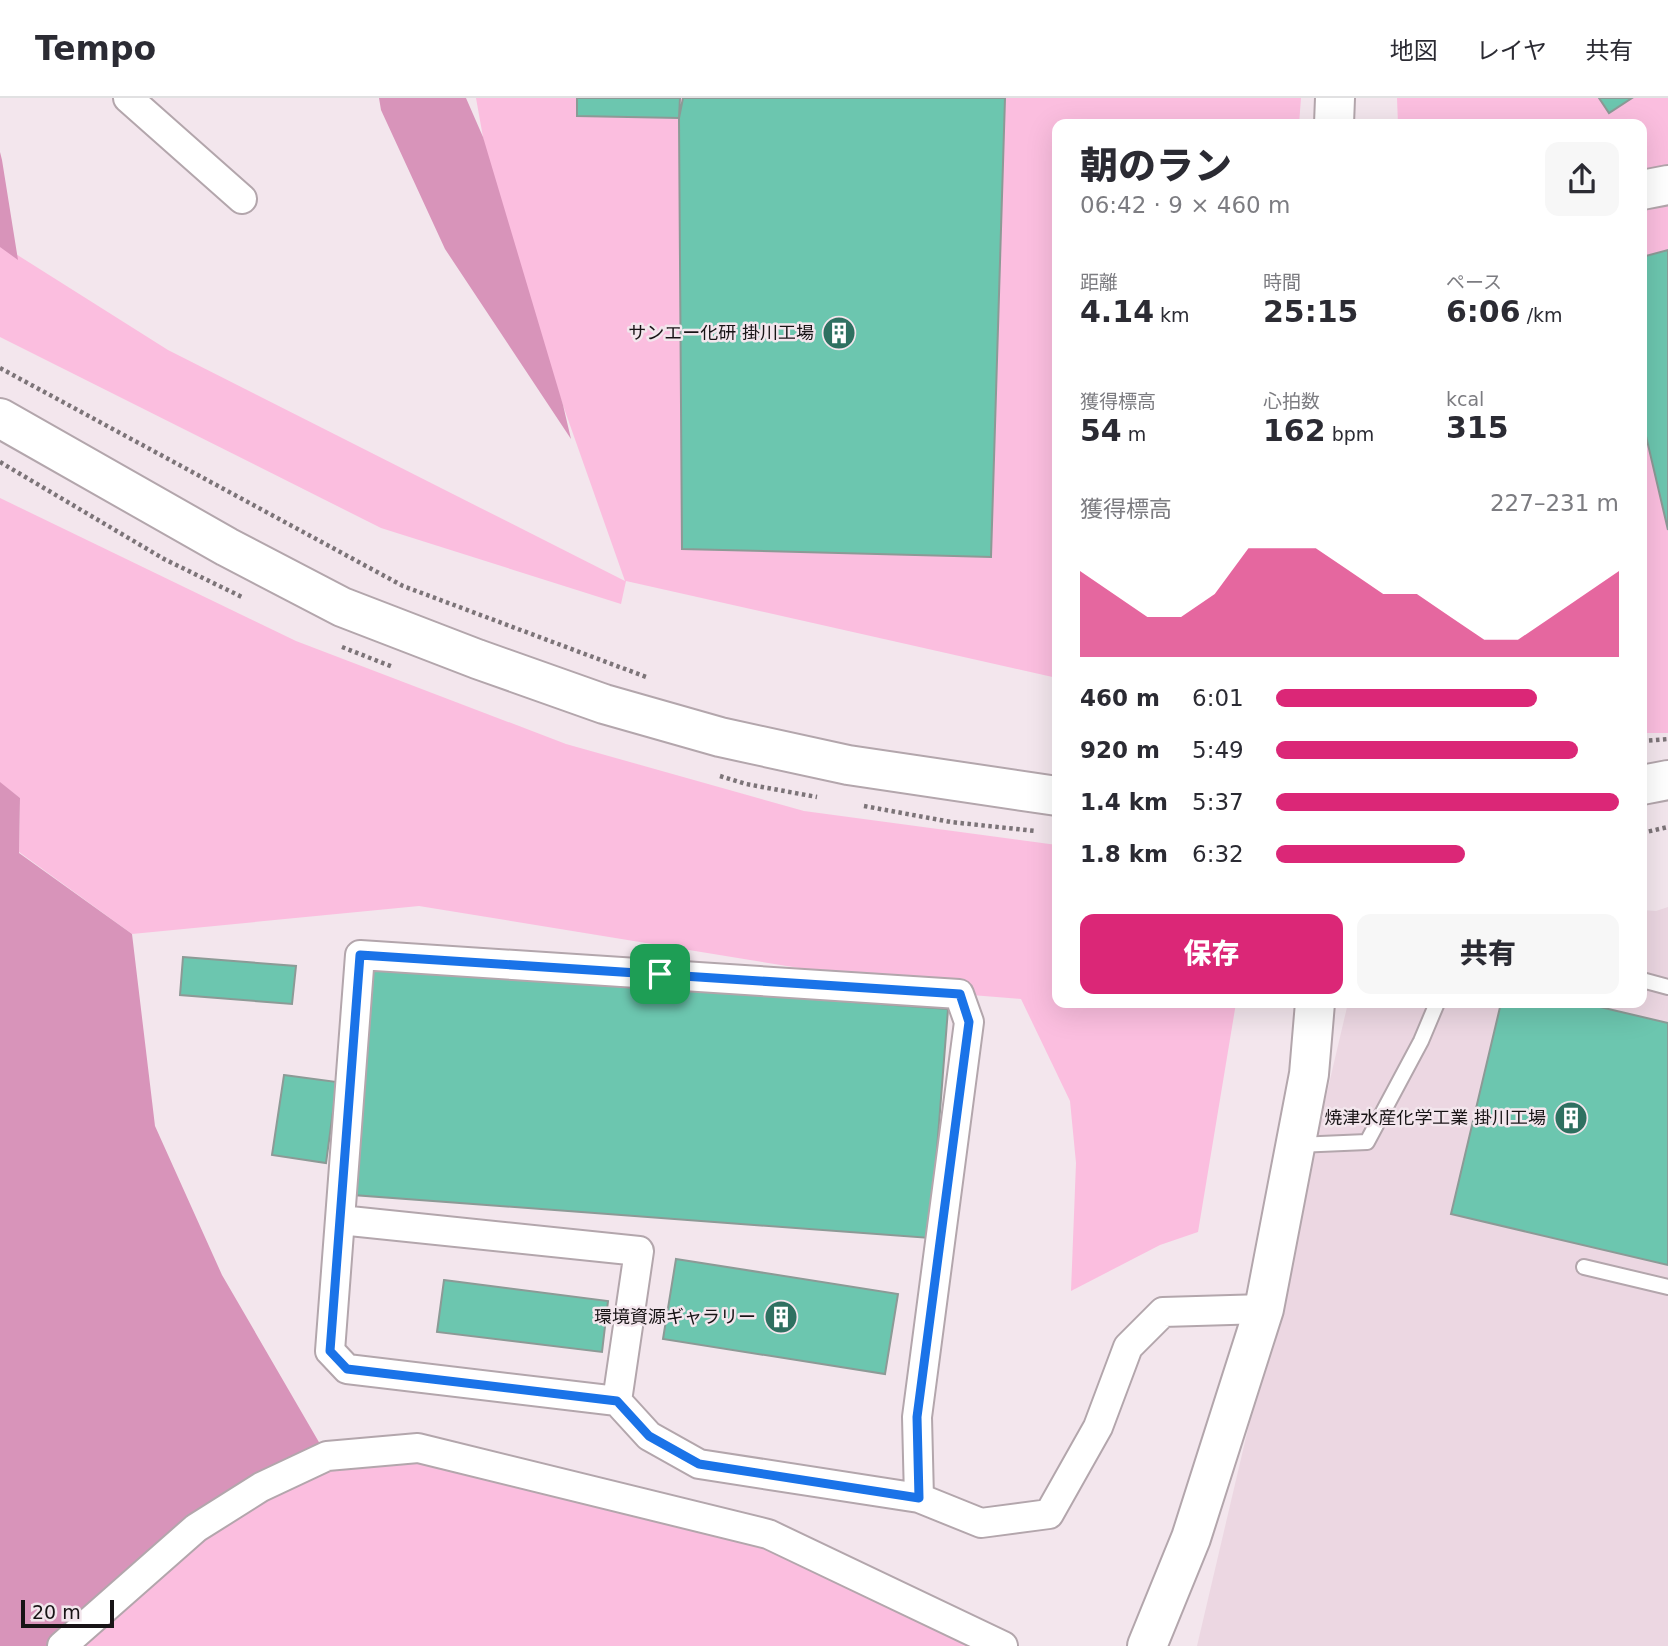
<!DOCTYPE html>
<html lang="ja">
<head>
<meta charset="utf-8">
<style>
	:root { --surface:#fff; --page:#f7f7f7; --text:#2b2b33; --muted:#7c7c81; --line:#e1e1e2; --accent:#db2777 }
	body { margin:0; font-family:"DejaVu Sans","Noto Sans JP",sans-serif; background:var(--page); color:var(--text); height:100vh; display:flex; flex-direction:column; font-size:26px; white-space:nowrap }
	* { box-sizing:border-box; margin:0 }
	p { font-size:23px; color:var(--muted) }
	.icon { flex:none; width:38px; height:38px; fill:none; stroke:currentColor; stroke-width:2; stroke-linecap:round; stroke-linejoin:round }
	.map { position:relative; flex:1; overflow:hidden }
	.drawer { position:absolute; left:1052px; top:21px; width:595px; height:889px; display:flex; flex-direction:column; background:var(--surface); border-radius:14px; box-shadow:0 7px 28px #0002 }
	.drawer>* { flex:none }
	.scale { position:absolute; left:21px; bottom:18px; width:93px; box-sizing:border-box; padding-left:7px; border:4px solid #181416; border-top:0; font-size:19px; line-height:24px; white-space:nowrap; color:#181416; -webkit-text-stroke:5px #f3e6ed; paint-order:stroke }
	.pin { position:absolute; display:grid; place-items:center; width:60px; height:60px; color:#fff; margin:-30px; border-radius:14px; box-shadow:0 4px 10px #0006 }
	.round { display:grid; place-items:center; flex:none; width:74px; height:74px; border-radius:14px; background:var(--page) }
	.headline { display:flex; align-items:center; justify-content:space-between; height:119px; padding:0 28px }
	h1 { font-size:38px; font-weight:800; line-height:52px }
	.metrics { display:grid; grid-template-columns:repeat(3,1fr); gap:10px; height:119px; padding:7px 28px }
	.metrics div { display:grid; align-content:center }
	.metrics b { font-size:30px; font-weight:800 }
	.metrics small { font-size:19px; font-weight:400 }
	.metrics p { font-size:19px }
	.chart { height:196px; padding:14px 28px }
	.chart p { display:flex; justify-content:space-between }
	.chart svg { width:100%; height:126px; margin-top:7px; fill:var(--accent); opacity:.7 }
	.primary-button { display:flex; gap:14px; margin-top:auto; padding:14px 28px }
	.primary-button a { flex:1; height:80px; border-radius:14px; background:var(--accent); color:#fff; font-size:28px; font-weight:800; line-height:80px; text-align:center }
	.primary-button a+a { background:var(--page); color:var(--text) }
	ul { padding:0 28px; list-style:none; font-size:23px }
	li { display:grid; grid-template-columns:112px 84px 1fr; align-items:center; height:52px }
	li i { height:18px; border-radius:9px; background:var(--accent) }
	header { display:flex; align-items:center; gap:42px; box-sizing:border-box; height:98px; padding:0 35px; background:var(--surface); border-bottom:2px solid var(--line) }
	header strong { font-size:33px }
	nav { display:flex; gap:38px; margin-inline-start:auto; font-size:24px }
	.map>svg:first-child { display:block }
	.built { fill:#ecd7e2 }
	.green { fill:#fbbedf }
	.forest { fill:#d894ba }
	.building { fill:#6cc6af; stroke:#8c9a96; stroke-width:2 }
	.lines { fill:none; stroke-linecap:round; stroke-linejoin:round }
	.lane-casing { stroke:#b3a6ac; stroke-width:18 }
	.street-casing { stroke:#b3a6ac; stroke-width:32 }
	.secondary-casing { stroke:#b3a6ac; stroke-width:42 }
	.path { stroke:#7c7478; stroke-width:4.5; stroke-dasharray:3.5 3.5; stroke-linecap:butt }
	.lane { stroke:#fff; stroke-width:14 }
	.street { stroke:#fff; stroke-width:28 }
	.secondary { stroke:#fff; stroke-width:38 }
	.route-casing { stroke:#fff; stroke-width:14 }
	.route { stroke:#1a73e8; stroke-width:9 }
	.labels { text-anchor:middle; stroke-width:5; stroke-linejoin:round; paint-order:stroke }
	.poi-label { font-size:18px; fill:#181416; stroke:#f3e6ed; text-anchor:end }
</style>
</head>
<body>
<header>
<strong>Tempo</strong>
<nav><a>地図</a><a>レイヤ</a><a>共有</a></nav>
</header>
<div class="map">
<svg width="1668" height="1548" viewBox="0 0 1668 1548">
	<rect width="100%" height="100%" fill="#f3e6ed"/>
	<path class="built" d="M1668 809V1548H1197L1348 905H1642V812L1656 813Z"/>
	<path class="green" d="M476 0H1301L1299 26H1057V580L626 483 621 506 381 430 0 239V146L168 252 625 483 498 123Z
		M1397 0H1668V635H1642V26H1398Z
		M0 400 296 543 566 646 804 713 1057 747V905H1236L1198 1134 1160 1147 1071 1193 1076 1065 1070 1003 1021 901 959 896 419 808 132 836 19 754 20 700 0 685Z
		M418 1350 829 1465 1003 1548H63L287 1377Z"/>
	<path class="forest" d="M379 0H466L483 39 563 307 571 341 445 151 381 12Z
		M0 54 2 62 18 162 0 149Z
		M0 684 20 700 19 755 132 836 155 1028 222 1177 327 1358 227 1406 63 1548H0Z"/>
	<path class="building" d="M577 0H680L679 20 577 18Z
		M683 0H1005L991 459 682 451 679 20Z
		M1599 0H1632L1609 15Z
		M1668 152V432L1642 321V159Z
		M183 859 296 868 292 906 180 897Z
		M370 868 948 911 930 1140 353 1097Z
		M1501 905H1583L1668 925V1167L1451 1116Z
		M284 977 337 984 326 1065 272 1057Z
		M676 1161 898 1196 885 1276 663 1241Z
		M444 1182 608 1203 602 1254 437 1234Z"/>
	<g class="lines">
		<defs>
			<path id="lane" d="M1642 882 1668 889
				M1297 1047 1367 1044 1421 943 1437 905
				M1584 1169 1668 1189"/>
			<path id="street" d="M128 0 242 101
				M340 1122 639 1153 617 1303
				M919 1400 917 1319 969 924 959 896 360 857 330 1253 347 1271 617 1303 649 1338 699 1366 919 1400 981 1425 1049 1416 1098 1329 1128 1249 1163 1214 1264 1211
				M62 1548 196 1430 261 1389 327 1358 418 1350 768 1436 1003 1548"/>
			<path id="secondary" d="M1334 26 1335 0
				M1642 92 1668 87
				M0 320 227 449 342 509 477 561 604 606 720 639 848 667 1057 698
				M1642 687 1668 682
				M1147 1548 1191 1440 1264 1211 1309 976 1315 905"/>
		</defs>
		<use href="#lane" class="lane-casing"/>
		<use href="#street" class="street-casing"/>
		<use href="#secondary" class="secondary-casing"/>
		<path class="path" d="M0 270 403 488 649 580
			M0 364 164 461 244 500
			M342 549 393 569
			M1642 643 1668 641
			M720 678 746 686 817 699
			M864 708 951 724 1035 733
			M1642 735 1668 729"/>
		<use href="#lane" class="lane"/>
		<use href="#street" class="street"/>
		<use href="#secondary" class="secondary"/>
	</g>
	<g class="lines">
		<defs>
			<path id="route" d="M360 857 960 896 969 924 917 1319 919 1400 699 1366 649 1338 617 1303 347 1271 330 1253Z"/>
		</defs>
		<use href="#route" class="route-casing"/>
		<use href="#route" class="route"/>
	</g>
	<defs>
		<symbol id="building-disc" viewBox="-11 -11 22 22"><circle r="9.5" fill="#2e7060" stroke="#f3e6ed"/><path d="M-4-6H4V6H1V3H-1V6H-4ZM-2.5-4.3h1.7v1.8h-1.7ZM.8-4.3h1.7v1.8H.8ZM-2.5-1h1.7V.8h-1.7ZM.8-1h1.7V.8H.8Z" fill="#fff"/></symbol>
	</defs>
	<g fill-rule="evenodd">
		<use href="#building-disc" x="820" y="216" width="38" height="38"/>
		<use href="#building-disc" x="1552" y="1001" width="38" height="38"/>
		<use href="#building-disc" x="762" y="1200" width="38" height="38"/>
	</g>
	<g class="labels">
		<g class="poi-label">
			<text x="814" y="241">サンエー化研 掛川工場</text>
			<text x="1546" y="1026">焼津水産化学工業 掛川工場</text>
			<text x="756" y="1225">環境資源ギャラリー</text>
		</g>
	</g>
</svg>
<div class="scale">20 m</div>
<div class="pin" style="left:660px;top:876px;background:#1e9e55"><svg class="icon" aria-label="arrive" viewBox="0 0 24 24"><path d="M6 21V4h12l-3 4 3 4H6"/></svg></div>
<section class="drawer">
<div class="headline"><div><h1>朝のラン</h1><p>06:42 · 9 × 460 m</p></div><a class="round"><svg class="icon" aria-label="share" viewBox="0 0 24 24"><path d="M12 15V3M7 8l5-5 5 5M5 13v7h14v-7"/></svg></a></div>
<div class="metrics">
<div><p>距離</p><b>4.14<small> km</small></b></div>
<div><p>時間</p><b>25:15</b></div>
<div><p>ペース</p><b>6:06<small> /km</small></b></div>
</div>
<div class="metrics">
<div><p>獲得標高</p><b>54<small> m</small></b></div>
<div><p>心拍数</p><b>162<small> bpm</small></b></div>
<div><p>kcal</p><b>315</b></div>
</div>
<div class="chart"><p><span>獲得標高</span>227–231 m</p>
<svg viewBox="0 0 160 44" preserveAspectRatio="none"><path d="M0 44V14L10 22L20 30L30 30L40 22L50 6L60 6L70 6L80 14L90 22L100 22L110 30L120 38L130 38L140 30L150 22L160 14V44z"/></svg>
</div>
<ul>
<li><b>460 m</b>6:01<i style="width:76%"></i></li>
<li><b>920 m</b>5:49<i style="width:88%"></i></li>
<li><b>1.4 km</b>5:37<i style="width:100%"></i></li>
<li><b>1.8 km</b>6:32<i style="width:55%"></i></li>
</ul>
<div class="primary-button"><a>保存</a><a>共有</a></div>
</section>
</div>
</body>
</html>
